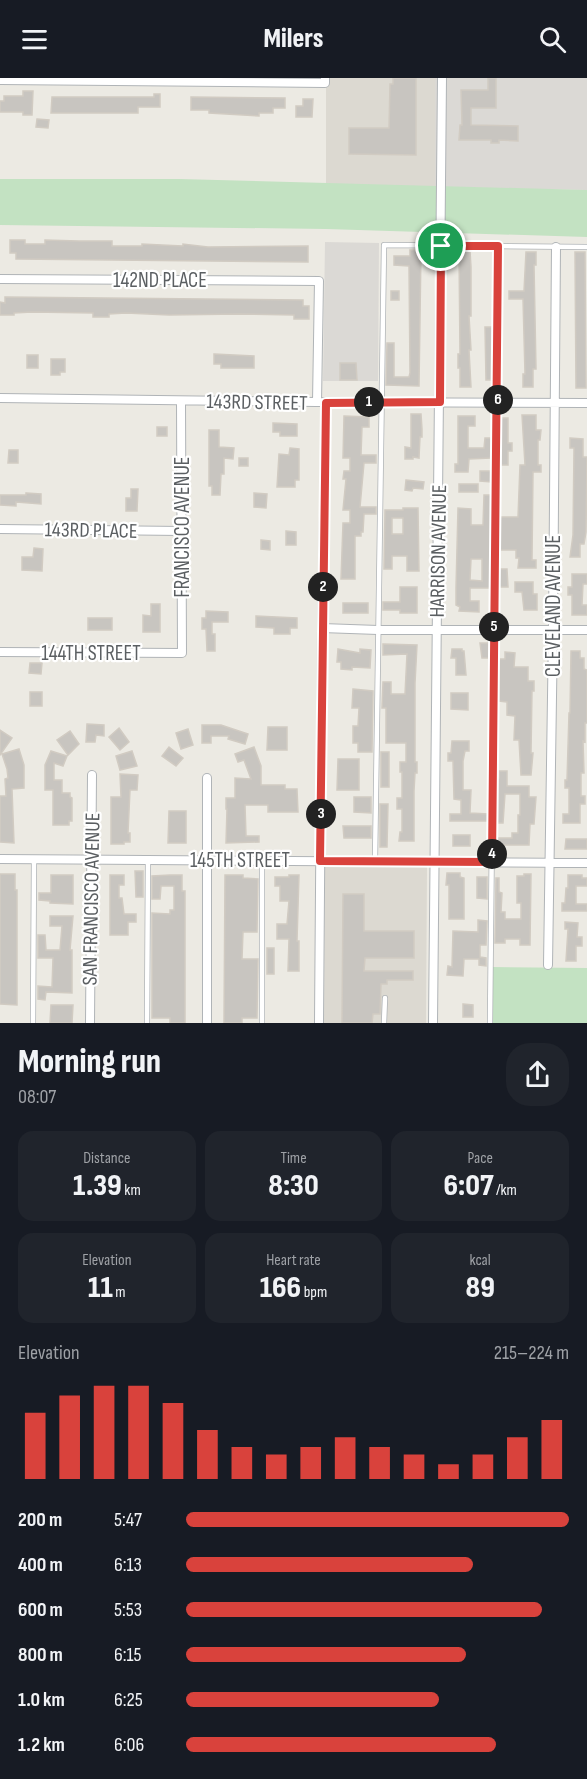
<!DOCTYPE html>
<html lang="en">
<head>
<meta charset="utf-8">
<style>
	:root { --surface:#171b24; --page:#20242c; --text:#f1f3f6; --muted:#9ea1a6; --accent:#d9423c }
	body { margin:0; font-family:"Sofia Sans Condensed",sans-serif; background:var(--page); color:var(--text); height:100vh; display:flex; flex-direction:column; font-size:22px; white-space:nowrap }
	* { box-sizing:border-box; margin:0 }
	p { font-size:20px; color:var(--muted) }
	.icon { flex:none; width:33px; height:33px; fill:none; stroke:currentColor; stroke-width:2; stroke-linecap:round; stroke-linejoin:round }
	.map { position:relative; height:945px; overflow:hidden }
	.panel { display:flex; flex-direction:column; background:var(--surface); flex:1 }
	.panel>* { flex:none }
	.pin { position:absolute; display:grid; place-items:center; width:51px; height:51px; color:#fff; margin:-26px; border:3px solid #fff; border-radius:50%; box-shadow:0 2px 6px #0007 }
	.km { position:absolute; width:30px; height:30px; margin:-15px; border-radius:50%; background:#222; color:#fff; font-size:16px; line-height:30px; text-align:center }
	.round { display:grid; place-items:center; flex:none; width:63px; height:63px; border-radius:24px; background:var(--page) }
	.overview { display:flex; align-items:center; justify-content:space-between; height:102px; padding:0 18px }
	h1 { font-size:33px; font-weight:800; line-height:45px }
	.metrics { display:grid; grid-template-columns:repeat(3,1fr); gap:9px; height:102px; padding:6px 18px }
	.metrics div { display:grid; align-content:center; border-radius:15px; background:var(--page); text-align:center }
	.metrics b { font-size:30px; font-weight:800 }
	.metrics small { font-size:16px; font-weight:400 }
	.metrics p { font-size:16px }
	.chart { height:168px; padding:12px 18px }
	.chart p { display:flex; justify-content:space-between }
	.chart svg { width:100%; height:108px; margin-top:6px; stroke:var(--accent); stroke-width:6 }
	ul { padding:0 18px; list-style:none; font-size:20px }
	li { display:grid; grid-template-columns:96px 72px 1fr; align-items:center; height:45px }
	li i { height:15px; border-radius:8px; background:var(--accent) }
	header { display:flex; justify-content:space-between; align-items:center; height:78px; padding:0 18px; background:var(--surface); font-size:27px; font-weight:800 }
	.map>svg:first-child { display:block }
	.industrial { fill:#dbd9d5 }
	.education { fill:#dcd9d1 }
	.green { fill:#c3e2c2 }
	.building { fill:#c8c5c0; stroke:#d1cbc2; stroke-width:1.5; fill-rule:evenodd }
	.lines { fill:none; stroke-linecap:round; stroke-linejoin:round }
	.lane-casing { stroke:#b0b4b7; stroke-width:6 }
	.street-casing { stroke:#b0b4b7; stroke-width:10 }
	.lane { stroke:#fff; stroke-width:4.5 }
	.street { stroke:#fff; stroke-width:8 }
	.route-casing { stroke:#fff; stroke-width:12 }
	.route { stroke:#d9423c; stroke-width:8 }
	.labels { text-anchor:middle; stroke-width:4.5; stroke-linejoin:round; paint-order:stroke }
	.street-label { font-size:21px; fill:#5b5f62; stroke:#fff }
</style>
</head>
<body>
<header><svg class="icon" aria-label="menu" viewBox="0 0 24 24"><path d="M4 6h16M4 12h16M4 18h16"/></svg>Milers<svg class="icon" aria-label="search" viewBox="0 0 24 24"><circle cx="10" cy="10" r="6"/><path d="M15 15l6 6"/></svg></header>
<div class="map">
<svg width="587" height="945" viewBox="0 0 587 945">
	<rect width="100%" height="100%" fill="#eceae3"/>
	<path class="industrial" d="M435 0H587V112L435 109Z
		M325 164 379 165 378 303H323Z"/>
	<path class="education" d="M326 0H435V109L326 106Z
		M325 788 427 789 426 945H324Z"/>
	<path class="green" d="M0 101H179L587 112V159L326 151 0 147Z
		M492 889 587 890V945H492Z"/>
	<path class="building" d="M393 0H416V77L349 76V50H389L390 6H393Z
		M488 0H496V30H471V47L518 48V63L499 62V65H491V62H459L460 47H462L461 12H488Z
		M23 13H33L32 37H23V34H0V23H4V18H23Z
		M154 16H160V29H138V35H51L52 19H154Z
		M191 19 285 20V30H273V35H259V38L209 35V32H191Z
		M303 21H313L312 39H296V28H303Z
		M37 41 49 42 48 50 36 49Z
		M10 162H25V166H45V162L79 163H112V168H142V166L183 168V166L208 169 308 168V184L16 181V175H10Z
		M410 172H421L419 308 386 307 387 265H394V299H409L410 295 409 188 394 187V178H410Z
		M459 173H470L471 189V238H469L471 272H469L471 309H460V290H458V276H460Z
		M526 174H536V187H534L536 291H533V309H523V296H525L523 221H509V213H524Z
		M575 174H585L586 310H576Z
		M391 213H399V222H391Z
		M5 219 303 222V228H309V241H294V237L239 236 169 237 126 235 109 236V239H93V235L32 234 14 235V237H0V224L5 225Z
		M485 249H493L492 302H486Z
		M214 276 254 278V290H221V286H214Z
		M27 277H38V290H27Z
		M51 281H65V294H60V297H51Z
		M340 285H356L357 302H340Z
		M411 336H421L422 351V359H420L419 380 413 379V381H405V369L411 370Z
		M522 337H536V352H541L540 362H538V387H541V394H533L532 482H536V490H518L519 480H516V472H499L500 439H518L520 387H525Z
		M344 338 369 339V349H362L361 377H376V385H364L360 429H376V436H364L363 454H361V458H355V501H341L343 445H350V432H343L346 401H343L344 393H350V380H343Z
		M458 338H475V348H468V370H484L485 360H492L491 380 469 381 468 394H455V386H458Z
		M501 340H508V365H512V373H508V387H500Z
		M273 345 297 346V358H280V354H273Z
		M157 349H167V358H157Z
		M209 352H219V369L234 370 233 381 224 380V396H221L220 417H212V408H209Z
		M570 360 583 361V379H587L586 454 584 466H580V479H570L573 457 574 370H570Z
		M290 370 299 371V402H295V409H277L279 376 289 377Z
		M9 372H18V385H8Z
		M239 380H248V388H239Z
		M480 393H491V404L480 403Z
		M406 402 424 404 423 411 413 410 412 413 405 412Z
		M459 406H478V414H459Z
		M131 411H138L137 433H126V420H131Z
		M26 415 41 416V426L16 424V428L0 427V417H26Z
		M254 415 267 416 266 430 254 429Z
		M484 417H491L490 510H470V523H479V534L459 533 460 529 456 527V510L458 430 471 431V447H483ZM471 481H482V503L470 502Z
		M403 430H418L419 493H407V478H392V491H384L385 432H403ZM392 440H403V456H392Z
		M286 453 296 454V467H286Z
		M261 462 270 463V472L261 471Z
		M34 470 43 471 42 493 22 492V479H33Z
		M499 491H507L508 509H499Z
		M572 496H587V506H583L582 527H587V537H572V517H568V509H572Z
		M515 504H533V516H537V532H524L522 514H515Z
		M400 509H417V535H400V532H383V524H400Z
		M343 525H368V535H343Z
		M151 526H160V554H143V537L151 538Z
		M206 533 228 534V544H212V556H215V573H207L206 551H202V540H206Z
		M256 538 297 540V550H290V556H274V550L256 549Z
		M88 540H112V552H88Z
		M480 565H489V580H482Z
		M383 566 417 567 415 605V684H417V695H415L414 713V763H399L400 754H402V731H397V720H402V694H400V684H406V665H386V630H382L383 604H391V616H405L407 576 383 577Z
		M338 571 360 575V571L371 572 370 590 352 589V592L341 591V584H337Z
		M452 571H462V573H464L466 597H456V580H451Z
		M571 573H580V580H584V591L587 592V645H585V664L583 663 584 695H581V718H585V726H580V745H563V736H569V710H565V702H567L569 635H570Z
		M505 574 515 575 514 589H528V603H534V613H532L531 675H533L531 697H521L519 662H514L515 638 507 637V624L499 623 498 581H505Z
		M30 585H42L41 596 29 595Z
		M353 611 373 613 372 674H358V665H353V648H358L359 630H352Z
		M30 614H42V628H30Z
		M451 615H468V632L451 631Z
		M87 646 104 647V658L96 657 95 664H86Z
		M202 647H221L248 656 245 666 228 661 229 658H211V665H202Z
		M268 649H287V672H267Z
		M119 650 129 664 120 672 109 659Z
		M188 651 193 667 181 671 176 655Z
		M0 652 12 660 0 677Z
		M70 653 79 666 68 677 57 662Z
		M452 663H469V673H465L463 683V712H471L470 735 488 736V743H450V736H461V722L454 721 453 683H448V675H451Z
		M169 669 183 680 176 688 162 678Z
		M254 669 261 688V707H285V711H297L298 734H268V727H245L246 758H259V764L226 765 227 731H226V720H235V700L251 701 244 682 238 684 235 676Z
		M19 671 24 687V710L12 711 14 765 0 764V718H6L5 701 8 700 7 691 2 676Z
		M51 673 67 678 63 688 54 685V702H62V715H70V719L72 720V743H69V747H53V712H45V687Z
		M132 673 137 688 120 692 116 678Z
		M381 674H389V709H381Z
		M338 681H359V712H337Z
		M499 693H507V708H529V719H536L534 746H530L529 767H496V760H512V755H518V737H520V716H505L503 745H497V700H499Z
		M120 696 138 697 137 712H130L128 755H130V764H124V766H111V719H121Z
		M354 719H371V735L354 734Z
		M380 726H388L387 769H380Z
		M169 733H186V765H168Z
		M343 748H371V760H344Z
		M453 757H470V768H453Z
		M566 761H587V771H565Z
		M135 793H143V819H136Z
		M447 795H460V799L464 800V841H449V807H446Z
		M0 796H15V812H17V927L0 926Z
		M524 796H531L530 867H520V861H505V865H495L496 800H499V814L502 815 501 834H505V841H521V825H517V798H524Z
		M51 797H73V826L50 825V823L39 822V815H51Z
		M110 797H124V807H119V820H122L124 836H136V844H128V857H110Z
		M170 797H182V813H185V945H170V940H152V835L170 836V832H174V808H161L160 821H152V798Z
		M225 797H243V800L258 801 257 854H243L242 881H258L257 940H242V945H224Z
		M289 797H299L297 863H299V893H288L289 861H277V846H287L289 823H280V808H275V799H289Z
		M568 797H582V800H587V808H576V826H587V833H562V825H565L566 810H568Z
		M477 799H487V821L477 820Z
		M343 816H364V853H414V880H365L364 893H413V902H387V906H381L380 936H373L372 945H342Z
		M50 838H73L70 872H72V915L46 914 45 922 38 921V908L52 909 53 880H38V857H45L46 872H60L62 848H50Z
		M478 842 487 843 486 867H480V879L486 880V888L479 887V881H464L463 898 447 897 448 888 452 889 453 853 478 854Z
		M565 844 578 845 577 859H582V868H576V883H566L568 851H565Z
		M267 870H274V896H267Z
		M463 926 473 927V939H463Z
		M51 927H73L72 945H50Z"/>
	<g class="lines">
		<defs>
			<path id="lane" d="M375 783 384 167 587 169
				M33 945 34 781
				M147 945 148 782
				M262 945V783
				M384 945 385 920
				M490 945 498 168"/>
			<path id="street" d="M0 2 325 5V0
				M0 201 319 203 317 324
				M0 320 317 324 587 325
				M0 451 182 453
				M322 550 378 552H587
				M0 574 182 575 181 323
				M0 781 587 785
				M548 887 553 552 556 169
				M90 945 92 697
				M207 945V700
				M319 945 322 550 326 325
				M433 945 442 0"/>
		</defs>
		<use href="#lane" class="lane-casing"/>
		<use href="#street" class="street-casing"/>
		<use href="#lane" class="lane"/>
		<use href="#street" class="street"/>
	</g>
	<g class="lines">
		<defs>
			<path id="route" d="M441 168H498L492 784 320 783 326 325 440 324Z"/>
		</defs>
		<use href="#route" class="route-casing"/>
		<use href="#route" class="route"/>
	</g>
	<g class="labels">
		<g class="street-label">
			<text x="160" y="209">142ND PLACE</text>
			<text transform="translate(257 324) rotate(1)" y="7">143RD STREET</text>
			<text transform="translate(182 449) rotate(-90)" y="7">FRANCISCO AVENUE</text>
			<text transform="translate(91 452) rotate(1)" y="7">143RD PLACE</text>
			<text transform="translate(438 473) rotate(-89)" y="7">HARRISON AVENUE</text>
			<text transform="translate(553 528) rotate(-90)" y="7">CLEVELAND AVENUE</text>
			<text x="91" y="582">144TH STREET</text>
			<text x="240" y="789">145TH STREET</text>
			<text transform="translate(91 821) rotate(-89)" y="7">SAN FRANCISCO AVENUE</text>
		</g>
	</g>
</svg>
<div class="pin" style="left:441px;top:168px;background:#1e9e55"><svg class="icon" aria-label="arrive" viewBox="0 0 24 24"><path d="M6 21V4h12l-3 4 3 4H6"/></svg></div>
<b class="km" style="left:369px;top:324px">1</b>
<b class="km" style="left:323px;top:509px">2</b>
<b class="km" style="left:321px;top:736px">3</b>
<b class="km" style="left:492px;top:776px">4</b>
<b class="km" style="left:494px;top:549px">5</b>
<b class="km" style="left:498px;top:322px">6</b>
</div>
<section class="panel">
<div class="overview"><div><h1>Morning run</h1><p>08:07</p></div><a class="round"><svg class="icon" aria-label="share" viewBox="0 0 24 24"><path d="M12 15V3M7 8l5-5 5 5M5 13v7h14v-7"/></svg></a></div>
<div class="metrics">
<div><p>Distance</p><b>1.39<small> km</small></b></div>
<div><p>Time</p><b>8:30</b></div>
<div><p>Pace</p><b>6:07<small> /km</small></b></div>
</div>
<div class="metrics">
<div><p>Elevation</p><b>11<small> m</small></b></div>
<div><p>Heart rate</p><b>166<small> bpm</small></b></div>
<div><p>kcal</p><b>89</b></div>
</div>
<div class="chart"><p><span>Elevation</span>215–224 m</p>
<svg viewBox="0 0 160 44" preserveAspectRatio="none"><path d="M5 44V17M15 44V10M25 44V6M35 44V6M45 44V13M55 44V24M65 44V31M75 44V34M85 44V31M95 44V27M105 44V31M115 44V34M125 44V38M135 44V34M145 44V27M155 44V20"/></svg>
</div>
<ul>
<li><b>200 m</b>5:47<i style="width:100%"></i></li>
<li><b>400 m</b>6:13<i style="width:75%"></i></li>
<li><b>600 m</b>5:53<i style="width:93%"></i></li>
<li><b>800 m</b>6:15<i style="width:73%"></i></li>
<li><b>1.0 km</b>6:25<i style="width:66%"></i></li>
<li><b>1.2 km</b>6:06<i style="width:81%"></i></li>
</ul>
</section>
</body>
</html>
